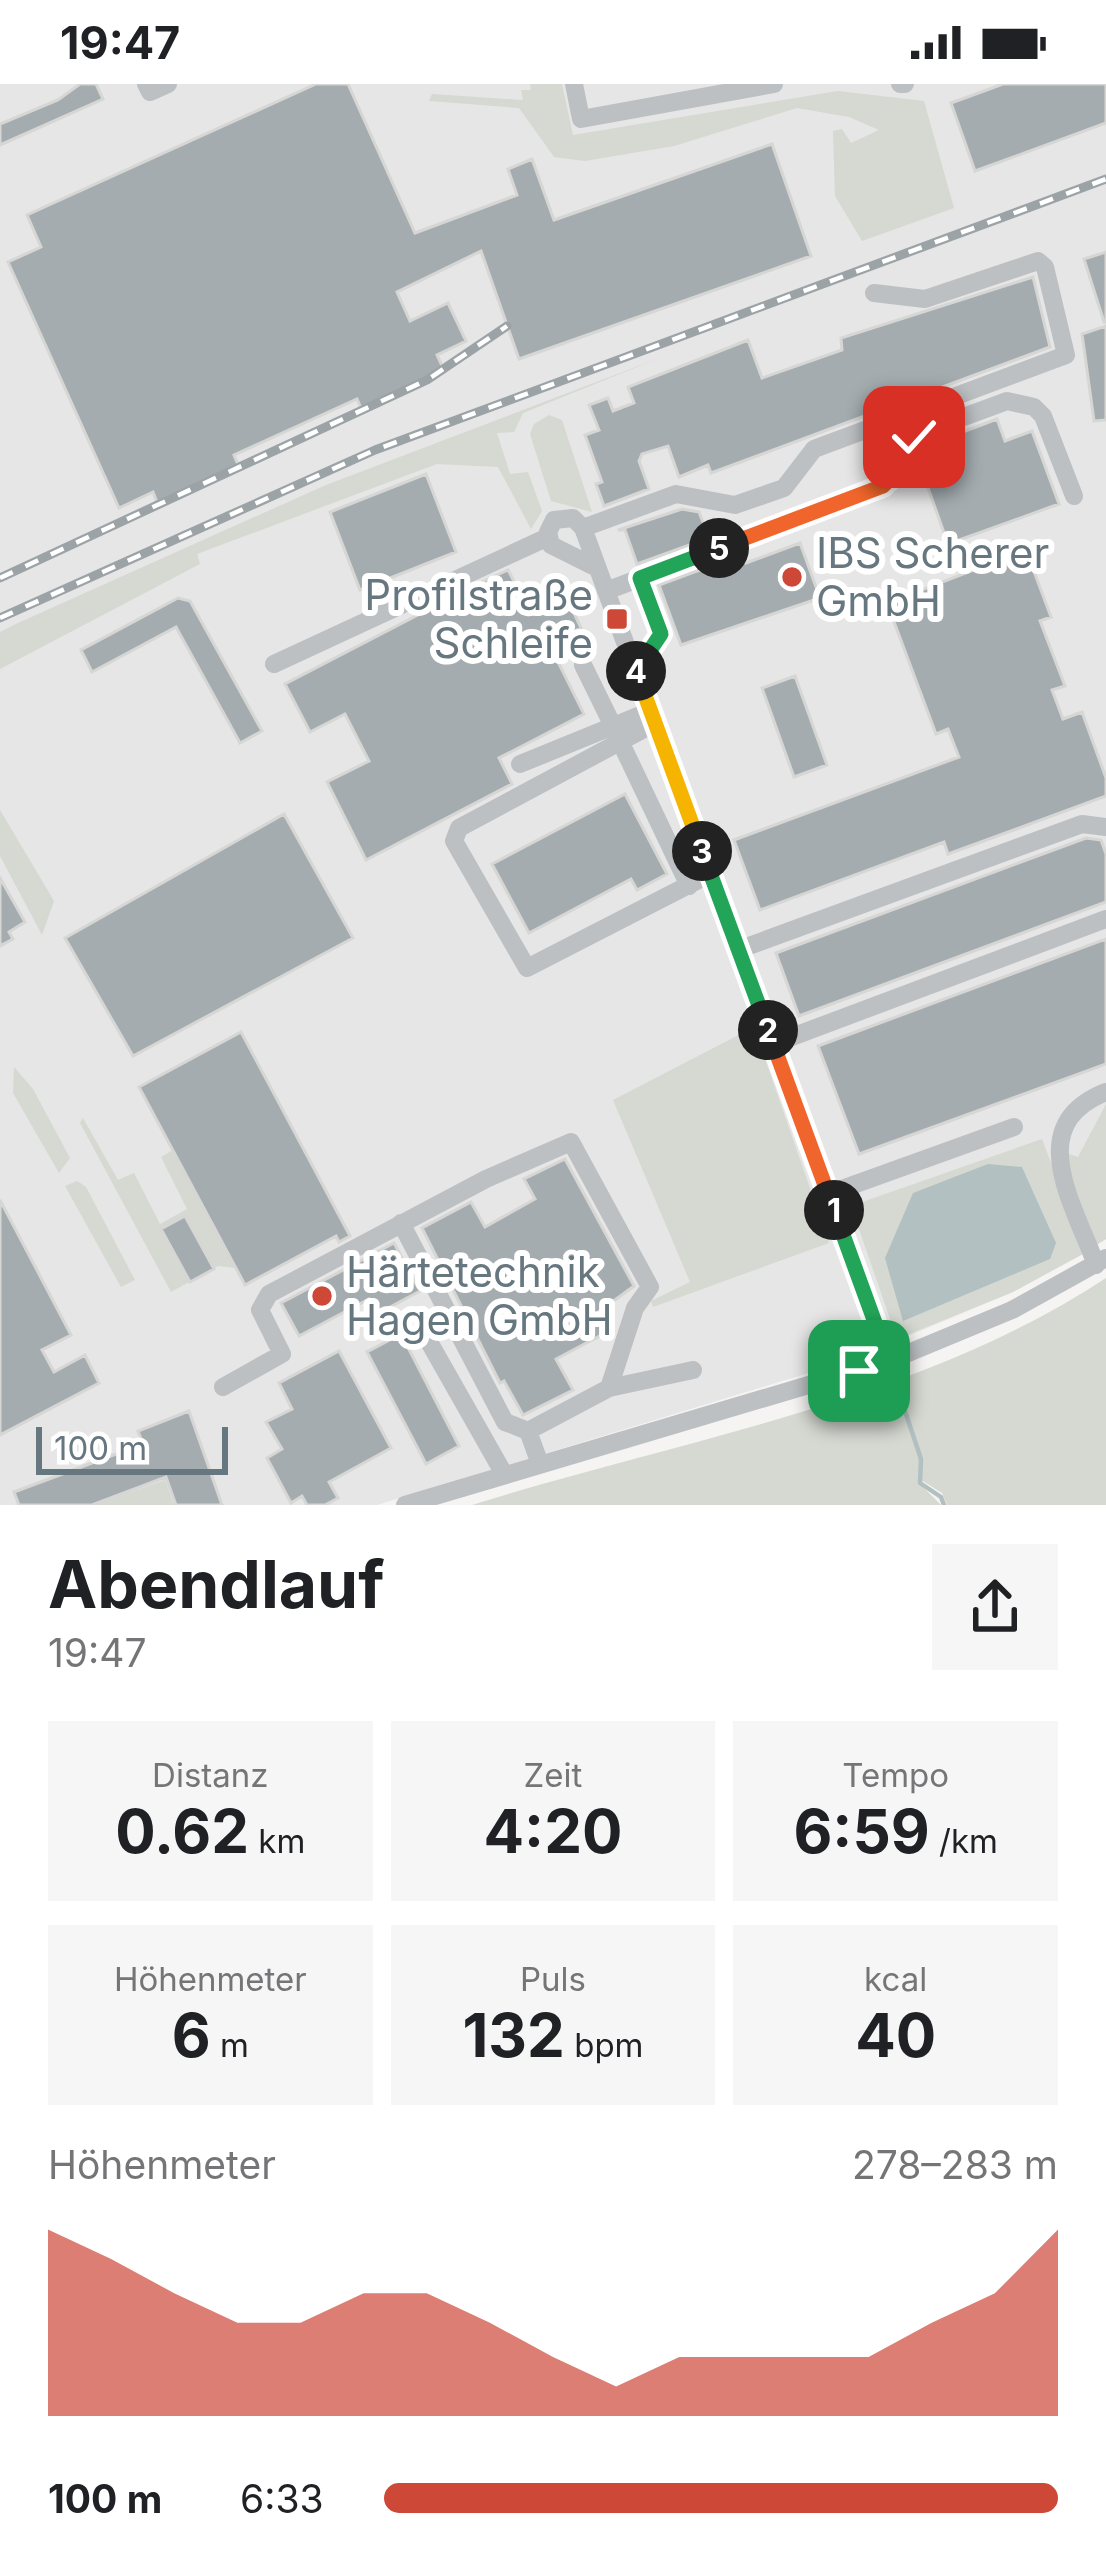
<!DOCTYPE html>
<html lang="de">
<head>
<meta charset="utf-8">
<style>
	:root { --surface:#fff; --page:#f6f6f6; --text:#202124; --muted:#757577; --accent:#ce4838 }
	body { margin:0; font-family:Inter,sans-serif; background:var(--page); color:var(--text); height:100vh; display:flex; flex-direction:column; font-size:45px; white-space:nowrap }
	* { box-sizing:border-box; margin:0 }
	p { font-size:39px; color:var(--muted) }
	.icon { flex:none; width:66px; height:66px; fill:none; stroke:currentColor; stroke-width:2; stroke-linecap:round; stroke-linejoin:round }
	.map { position:relative; height:1421px; overflow:hidden }
	.side { display:flex; flex-direction:column; background:var(--surface); flex:1 }
	.side>* { flex:none }
	.scale { position:absolute; left:36px; bottom:30px; width:192px; box-sizing:border-box; padding-left:12px; border:6px solid #67777f; border-top:0; font-size:33px; line-height:42px; white-space:nowrap; color:#67777f; -webkit-text-stroke:9px #fff; paint-order:stroke }
	.pin { position:absolute; display:grid; place-items:center; width:102px; height:102px; color:#fff; margin:-51px; border-radius:24px; box-shadow:0 6px 18px #0006 }
	.km { position:absolute; width:60px; height:60px; margin:-30px; border-radius:50%; background:#222; color:#fff; font-size:33px; line-height:60px; text-align:center }
	.round { display:grid; place-items:center; flex:none; width:126px; height:126px; border-radius:0px; background:var(--page) }
	.head { display:flex; align-items:center; justify-content:space-between; height:204px; padding:0 48px }
	h1 { font-size:66px; font-weight:700; line-height:90px }
	.stats { display:grid; grid-template-columns:repeat(3,1fr); gap:18px; height:204px; padding:12px 48px }
	.stats div { display:grid; align-content:center; border-radius:0px; background:var(--page); text-align:center }
	.stats b { font-size:60px; font-weight:700 }
	.stats small { font-size:33px; font-weight:400 }
	.stats p { font-size:33px }
	.chart { height:336px; padding:24px 48px }
	.chart p { display:flex; justify-content:space-between }
	.chart svg { width:100%; height:216px; margin-top:12px; fill:var(--accent); opacity:.7 }
	ul { padding:0 48px; list-style:none; font-size:39px }
	li { display:grid; grid-template-columns:192px 144px 1fr; align-items:center; height:90px }
	li i { height:30px; border-radius:15px; background:var(--accent) }
	.status { display:flex; justify-content:space-between; align-items:center; height:84px; padding:0 60px; background:var(--surface); direction:ltr }
	.status svg { height:33px; fill:currentColor }
	.map>svg:first-child { display:block }
	.built { fill:#e5e6e5 }
	.green { fill:#d5d9d1 }
	.water { fill:#b2c0c2 }
	.lines { fill:none; stroke-linecap:round; stroke-linejoin:round }
	.stream { stroke:#b2c0c2; stroke-width:4.5 }
	.building { fill:#a4acb0; stroke:#d6d6d4; stroke-width:3 }
	.minor { stroke:#bcc0c3; stroke-width:18 }
	.rail-casing { stroke:#9ca3a7; stroke-width:9 }
	.rail { stroke:#fff; stroke-width:4.5; stroke-dasharray:14; stroke-linecap:butt }
	.split-1-casing { stroke:#fff; stroke-width:24 }
	.split-2-casing { stroke:#fff; stroke-width:24 }
	.split-3-casing { stroke:#fff; stroke-width:24 }
	.split-4-casing { stroke:#fff; stroke-width:24 }
	.split-5-casing { stroke:#fff; stroke-width:24 }
	.split-6-casing { stroke:#fff; stroke-width:24 }
	.split-7-casing { stroke:#fff; stroke-width:24 }
	.split-1 { stroke:#22a559; stroke-width:15 }
	.split-2 { stroke:#f0652b; stroke-width:15 }
	.split-3 { stroke:#22a559; stroke-width:15 }
	.split-4 { stroke:#f5b400; stroke-width:15 }
	.split-5 { stroke:#22a559; stroke-width:15 }
	.split-6 { stroke:#f0652b; stroke-width:15 }
	.split-7 { stroke:#f5b400; stroke-width:15 }
	.poi-dot { fill:#ce4838; stroke:#fff; stroke-width:4.5 }
	.labels { text-anchor:middle; stroke-width:12; stroke-linejoin:round; paint-order:stroke }
	.poi-label { font-size:42px; fill:#67777f; stroke:#fff; text-anchor:start }
</style>
</head>
<body>
<div class="status"><b>19:47</b><svg viewBox="0 0 49 12"><path d="M0 12V9h3v3zM5 12V6h3v6zM10 12V3h3v9zM15 12V0h3v12zM26 1h20v11H26zM47 4h2v5h-2z"/></svg></div>
<div class="map">
<svg width="1106" height="1421" viewBox="0 0 1106 1421">
	<rect width="100%" height="100%" fill="#f5f4f2"/>
	<path class="built" d="M0 0H1106V1155L1013 1208 851 1276 377 1421H0Z"/>
	<path class="green" d="M530 0H562L573 51 838 7 924 17 954 124 862 157 835 112 833 47 842 45 851 59 879 46 849 33 797 24 674 62 585 77 554 73 519 24 429 17 432 10 523 16 521 6H531Z
		M657 275 523 329 514 348 497 349 510 390 528 388 542 427 531 445 498 383 437 380 197 470 200 480 0 585V548L18 539 326 401Z
		M549 331 562 336 592 428 551 417 530 350 534 340Z
		M0 726 54 817 42 851 0 772Z
		M754 943 829 1159 653 1223 651 1217 690 1198 613 1016Z
		M14 983 33 1005 70 1074 59 1089 13 1009Z
		M1106 1020V1155L1095 1162 1068 1092 1066 1069 1078 1073Z
		M83 1034 118 1096 134 1089 160 1140 187 1125 161 1073 173 1066 236 1184 218 1182 171 1208 80 1039Z
		M1042 1055 1085 1169 1013 1208 897 1255 851 1122Z
		M77 1097 86 1103 135 1196 121 1203 65 1102Z
		M1106 1194V1421H947L942 1409 921 1396 920 1371 919 1399 941 1421H472C685 1354 916 1319 1106 1194Z
		M165 1396 174 1421H94Z"/>
	<path class="water" d="M988 1080 1022 1083 1056 1159 1050 1175 903 1237 885 1174 913 1109Z"/>
	<g class="lines">
		<path class="stream" d="M897 1303 921 1375 920 1399 941 1413 944 1421"/>
	</g>
	<path class="building" d="M80 0H96L103 15 0 61V40L58 16Z
		M316 0H348L415 149 517 111 508 85 532 75 554 136 772 60 811 172 519 275 481 167 397 208 410 237 448 219 466 257 437 271 444 286 361 324 357 315 234 371 238 381 157 418 153 408 119 424 8 178 41 163 27 131Z
		M1003 0H1106V39L975 87 951 19Z
		M1106 168V238H1104L1084 175Z
		M1033 193 1050 263 711 389 708 381 679 393 668 362 642 370 639 377 649 405 604 422 596 400 602 398 585 351 599 346 589 321 608 314 613 327 634 319 628 303 748 256 762 294 842 266 841 254Z
		M1106 242V336L1094 337 1082 250Z
		M997 335 1005 357 1032 347 1059 420 948 460 922 387 935 382 928 361Z
		M426 390 456 468 360 506 330 428Z
		M682 425 699 428 709 454 637 480 625 446H618Z
		M800 459 820 514 681 561 659 501 743 470 746 479Z
		M1026 466 1051 533 1040 537 1065 602 1052 606 1063 635 1082 628 1106 694V712L948 770 944 758 760 826 734 756 959 673 948 645 936 650 887 519Z
		M508 486 520 509 529 505 568 516 581 544 572 548 578 557 554 570 584 630 499 674 512 700 366 776 327 698 369 677 345 630 310 648 285 600 441 519 445 528 487 507 482 498Z
		M178 514 190 517 262 647 240 659 176 543 92 588 81 566Z
		M795 592 827 681 794 693 762 604Z
		M625 710 667 790 637 806 631 795 529 849 492 780Z
		M284 730 353 854 133 972 65 854Z
		M1086 754 1101 756 1106 770V818L799 932 776 869Z
		M0 794 25 838 9 848 13 855 0 862Z
		M1106 855V980L859 1070 818 962Z
		M241 948 350 1152 339 1158 336 1152 245 1201 139 1003Z
		M565 1075 634 1202 597 1229 607 1248 556 1275 573 1306 523 1331 504 1297 500 1299 422 1144 471 1118 485 1143 535 1115 524 1095Z
		M0 1116 71 1251 42 1266 54 1288 85 1271 99 1299 0 1351Z
		M185 1132 214 1185 190 1198 161 1145Z
		M394 1159 420 1207 377 1230 369 1215 299 1252 281 1219Z
		M401 1250 459 1362 426 1380 367 1268Z
		M339 1267 391 1364 329 1398 338 1414 325 1421H307L302 1412 291 1419 267 1374 282 1365 266 1338 292 1325 279 1299Z
		M189 1327 222 1421H176L166 1393 92 1421H19L14 1408 143 1360 138 1347Z"/>
	<g class="lines">
		<path class="minor" d="M146 0 150 8 168 0
			M574 0 581 35 774 0
			M900 0H905
			M583 444 676 410 735 421 758 413 784 404 814 365 1066 271 1045 183 1038 177 925 215 874 209
			M595 483 551 461 548 448 554 436 573 434 583 444 889 1277
			M606 507 883 402 914 353 931 345 1007 317 1034 323 1043 332 1074 412
			M274 580 548 453
			M583 581 613 642
			M635 584 661 550 640 494
			M655 639 459 744 454 757 527 884 710 790
			M620 657 689 802
			M520 680 650 627
			M738 866 1082 740 1106 743
			M773 960 1106 835
			M828 1110 1014 1043
			M401 1139 505 1338 528 1347
			M1096 1181C1074 1120 1022 1041 1106 1008
			M428 1256 504 1390
			M223 1303 282 1270 260 1226 269 1210 486 1095 571 1058 650 1203 635 1224 609 1304
			M540 1380 528 1347 609 1304 693 1286
			M405 1421 889 1277 1012 1226 1106 1174"/>
		<defs>
			<path id="rail" d="M0 494 427 296 507 242
				M0 534 375 366 1106 95"/>
		</defs>
		<use href="#rail" class="rail-casing"/>
		<use href="#rail" class="rail"/>
	</g>
	<g class="lines">
		<defs>
			<path id="split-1" d="M834 1126 889 1277 859 1287"/>
			<path id="split-2" d="M768 946 834 1126"/>
			<path id="split-3" d="M702 767 768 946"/>
			<path id="split-4" d="M636 587 702 767"/>
			<path id="split-5" d="M636 587 661 550 640 494 719 464"/>
			<path id="split-6" d="M719 464 883 402 894 391"/>
			<path id="split-7" d="M894 391 914 353"/>
		</defs>
		<use href="#split-1" class="split-1-casing"/>
		<use href="#split-2" class="split-2-casing"/>
		<use href="#split-3" class="split-3-casing"/>
		<use href="#split-4" class="split-4-casing"/>
		<use href="#split-5" class="split-5-casing"/>
		<use href="#split-6" class="split-6-casing"/>
		<use href="#split-7" class="split-7-casing"/>
		<use href="#split-1" class="split-1"/>
		<use href="#split-2" class="split-2"/>
		<use href="#split-3" class="split-3"/>
		<use href="#split-4" class="split-4"/>
		<use href="#split-5" class="split-5"/>
		<use href="#split-6" class="split-6"/>
		<use href="#split-7" class="split-7"/>
	</g>
	<g class="poi-dot">
		<circle cx="792" cy="493" r="12"/>
		<rect x="605" y="523" width="24" height="24" rx="6"/>
		<circle cx="322" cy="1212" r="12"/>
	</g>
	<g class="labels">
		<g class="poi-label">
			<text x="816" y="484">IBS Scherer<tspan x="816" dy="48">GmbH</tspan></text>
			<text x="593" y="526" text-anchor="end">Profilstraße<tspan x="593" dy="48">Schleife</tspan></text>
			<text x="346" y="1203">Härtetechnik<tspan x="346" dy="48">Hagen GmbH</tspan></text>
		</g>
	</g>
</svg>
<div class="scale">100 m</div>
<div class="pin" style="left:859px;top:1287px;background:#1e9e55"><svg class="icon" aria-label="arrive" viewBox="0 0 24 24"><path d="M6 21V4h12l-3 4 3 4H6"/></svg></div>
<div class="pin" style="left:914px;top:353px;background:#d93025"><svg class="icon" aria-label="check" viewBox="0 0 24 24"><path d="M5 12l5 5 9-10"/></svg></div>
<b class="km" style="left:834px;top:1126px">1</b>
<b class="km" style="left:768px;top:946px">2</b>
<b class="km" style="left:702px;top:767px">3</b>
<b class="km" style="left:636px;top:587px">4</b>
<b class="km" style="left:719px;top:464px">5</b>
</div>
<section class="side">
<div class="head"><div><h1>Abendlauf</h1><p>19:47</p></div><a class="round"><svg class="icon" aria-label="share" viewBox="0 0 24 24"><path d="M12 15V3M7 8l5-5 5 5M5 13v7h14v-7"/></svg></a></div>
<div class="stats">
<div><p>Distanz</p><b>0.62<small> km</small></b></div>
<div><p>Zeit</p><b>4:20</b></div>
<div><p>Tempo</p><b>6:59<small> /km</small></b></div>
</div>
<div class="stats">
<div><p>Höhenmeter</p><b>6<small> m</small></b></div>
<div><p>Puls</p><b>132<small> bpm</small></b></div>
<div><p>kcal</p><b>40</b></div>
</div>
<div class="chart"><p><span>Höhenmeter</span>278–283 m</p>
<svg viewBox="0 0 160 44" preserveAspectRatio="none"><path d="M0 44V6L10 12L20 19L30 25L40 25L50 19L60 19L70 25L80 32L90 38L100 32L110 32L120 32L130 32L140 25L150 19L160 6V44z"/></svg>
</div>
<ul>
<li><b>100 m</b>6:33<i style="width:100%"></i></li>
</ul>
</section>
</body>
</html>
